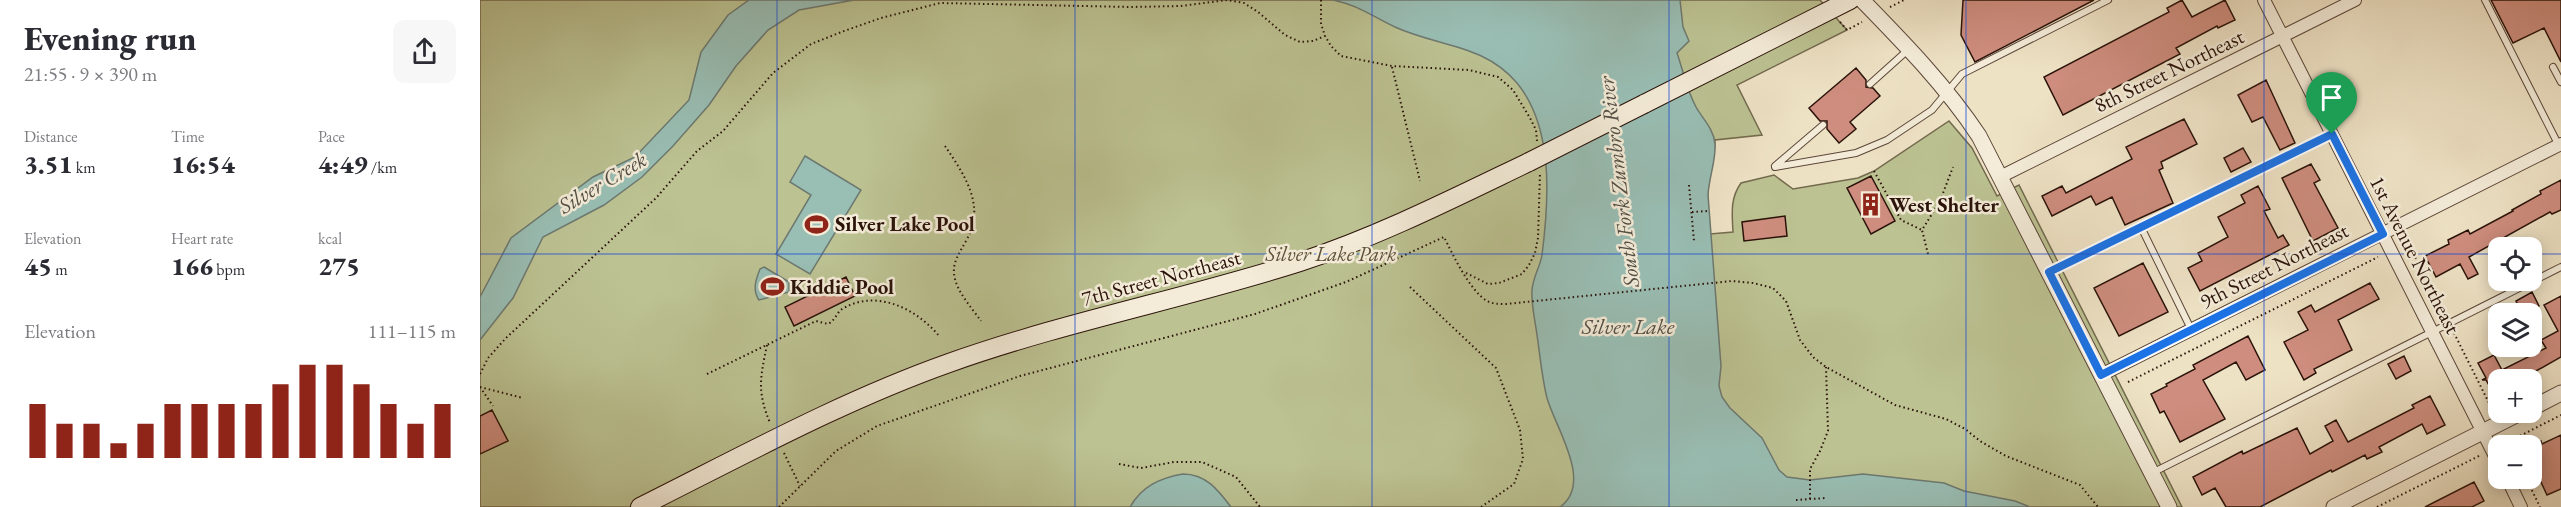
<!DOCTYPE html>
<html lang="en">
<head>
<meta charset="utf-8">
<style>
	:root { --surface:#fff; --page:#f7f7f7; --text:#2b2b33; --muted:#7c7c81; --accent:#8f2418 }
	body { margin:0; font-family:"EB Garamond",serif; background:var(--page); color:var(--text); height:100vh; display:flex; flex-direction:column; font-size:22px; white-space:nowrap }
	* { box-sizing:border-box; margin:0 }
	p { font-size:20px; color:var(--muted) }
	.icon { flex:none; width:33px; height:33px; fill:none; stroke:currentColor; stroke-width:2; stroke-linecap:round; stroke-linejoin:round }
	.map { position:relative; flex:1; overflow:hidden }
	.panel { display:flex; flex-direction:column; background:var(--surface); width:480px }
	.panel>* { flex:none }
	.buttons { position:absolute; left:2008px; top:237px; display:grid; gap:12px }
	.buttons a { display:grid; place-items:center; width:54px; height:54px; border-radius:12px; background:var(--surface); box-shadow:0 3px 15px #0003; font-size:30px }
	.pin { position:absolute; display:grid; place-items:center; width:51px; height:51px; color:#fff; margin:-62px -26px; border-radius:50% 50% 50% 0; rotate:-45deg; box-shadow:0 0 6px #0007 }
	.pin .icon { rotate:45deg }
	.round { display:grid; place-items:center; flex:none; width:63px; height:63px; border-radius:12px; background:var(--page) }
	.overview { display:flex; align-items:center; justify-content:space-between; height:102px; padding:0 24px }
	h1 { font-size:33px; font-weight:800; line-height:45px }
	.figures { display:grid; grid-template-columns:repeat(3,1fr); gap:9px; height:102px; padding:6px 24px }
	.figures div { display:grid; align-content:center }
	.figures b { font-size:26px; font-weight:800 }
	.figures small { font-size:16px; font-weight:400 }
	.figures p { font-size:16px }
	.chart { height:168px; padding:12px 24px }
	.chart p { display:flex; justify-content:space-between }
	.chart svg { width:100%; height:108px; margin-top:6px; stroke:var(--accent); stroke-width:6 }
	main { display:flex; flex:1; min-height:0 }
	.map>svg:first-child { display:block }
	.green { fill:#bcc292; stroke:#736a4e; stroke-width:1.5 }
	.water { fill:#99beb4; stroke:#6d7970; stroke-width:1.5 }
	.building { fill:#ce8d7e; stroke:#2a1209; stroke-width:1.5 }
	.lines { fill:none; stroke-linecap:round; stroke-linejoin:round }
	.service-casing { stroke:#5b4638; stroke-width:8 }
	.minor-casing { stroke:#5b4638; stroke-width:14 }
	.tertiary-casing { stroke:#5b4638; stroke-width:17 }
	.secondary-casing { stroke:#2a1209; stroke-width:20 }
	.path { stroke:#2a1209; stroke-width:2; stroke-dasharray:1.5 3; stroke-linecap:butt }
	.service { stroke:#f4ecd9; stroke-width:6 }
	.minor { stroke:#f4ecd9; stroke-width:12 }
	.tertiary { stroke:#f4ecd9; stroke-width:15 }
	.secondary { stroke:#f4ecd9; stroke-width:18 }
	.secondary-bridge-casing { stroke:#2a1209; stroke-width:20; stroke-linecap:butt }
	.secondary-bridge { stroke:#f4ecd9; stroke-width:18 }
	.route-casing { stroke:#fff; stroke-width:12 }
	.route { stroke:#1a73e8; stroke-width:8 }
	.grid { fill:none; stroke:#1d4ed8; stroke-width:1.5; stroke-opacity:0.55 }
	.labels { text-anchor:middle; stroke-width:5; stroke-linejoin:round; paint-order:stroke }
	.street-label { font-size:21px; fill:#2a1209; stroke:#f4ecd9 }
	.poi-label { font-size:21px; font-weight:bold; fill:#2a1209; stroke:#f4ecd9; text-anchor:start }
	.park-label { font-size:21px; font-style:italic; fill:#5d5039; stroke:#f4ecd9 }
	.water-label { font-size:22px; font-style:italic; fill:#514e45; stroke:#f4ecd9 }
</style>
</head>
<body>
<main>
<section class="panel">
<div class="overview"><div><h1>Evening run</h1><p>21:55 · 9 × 390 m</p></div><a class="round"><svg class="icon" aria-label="share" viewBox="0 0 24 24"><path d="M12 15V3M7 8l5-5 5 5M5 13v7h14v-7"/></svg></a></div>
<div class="figures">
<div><p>Distance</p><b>3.51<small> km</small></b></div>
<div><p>Time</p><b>16:54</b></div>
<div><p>Pace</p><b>4:49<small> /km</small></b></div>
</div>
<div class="figures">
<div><p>Elevation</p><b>45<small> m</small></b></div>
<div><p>Heart rate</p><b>166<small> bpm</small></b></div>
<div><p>kcal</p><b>275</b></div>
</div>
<div class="chart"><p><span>Elevation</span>111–115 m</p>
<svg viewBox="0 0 160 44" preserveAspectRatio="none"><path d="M5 44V22M15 44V30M25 44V30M35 44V38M45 44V30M55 44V22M65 44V22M75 44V22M85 44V22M95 44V14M105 44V6M115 44V6M125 44V14M135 44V22M145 44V30M155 44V22"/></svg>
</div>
</section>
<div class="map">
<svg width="2081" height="507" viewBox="0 0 2081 507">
	<rect width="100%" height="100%" fill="#eee2c5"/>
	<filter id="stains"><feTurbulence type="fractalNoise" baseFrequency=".00333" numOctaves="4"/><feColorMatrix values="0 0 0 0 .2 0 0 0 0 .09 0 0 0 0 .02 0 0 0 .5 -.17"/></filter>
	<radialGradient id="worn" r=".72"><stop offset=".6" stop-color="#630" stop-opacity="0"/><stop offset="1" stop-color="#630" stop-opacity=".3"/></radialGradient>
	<path class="green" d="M0 0H1340L1367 30 1257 85 1282 135 1235 140C1235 158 1229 174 1228 191 1227 205 1229 220 1230 234L1253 232C1252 214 1250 198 1261 183L1294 175 1313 189 1378 178 1394 171 1469 121 1492 148 1517 196 1539 185 1702 507H0Z"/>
	<path class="water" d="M269 0H374L319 10 288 30 256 66 229 105 193 146 162 177 124 205 63 237 33 298 0 340V297L31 238 113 177 155 157 209 100 221 52 248 15Z
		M853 0H1200L1203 27 1209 41 1197 53C1203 70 1207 91 1216 107 1222 118 1234 129 1235 144 1236 161 1229 177 1228 195L1241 366 1239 386 1242 397 1250 408 1282 438 1299 470 1307 477 1330 480 1383 474 1464 483 1484 491 1535 501 1550 507H1080C1114 483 1075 427 1067 398 1062 378 1060 355 1057 335 1055 320 1051 304 1052 290 1053 277 1060 267 1062 255 1069 200 1074 128 1037 83 1004 44 959 47 915 27 891 16 881 6 853 0Z
		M325 156 381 190 330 274 296 254 331 195 310 182Z
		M284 267 309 282V292L279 300C272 290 276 279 280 269Z
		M703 474C726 474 738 490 751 507H650C662 486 680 478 703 474Z"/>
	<path class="building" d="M1483 0H1614L1495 62 1481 35Z
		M1702 0 1712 17 1745 0 1755 20 1738 28 1737 26 1696 48 1700 54 1583 115 1564 77 1689 12 1687 8Z
		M2011 0H2081V62L2064 28 2033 43Z
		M1376 68 1386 80V87L1393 88 1400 96 1370 122 1376 129 1359 143 1347 129V121H1340L1329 108Z
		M1786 80 1815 143 1800 150 1783 117 1772 122 1758 95Z
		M1704 119 1717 144 1681 162 1683 168 1679 170 1693 203 1645 225 1632 197 1616 205 1611 196 1572 216 1562 196 1582 186 1586 193 1652 159 1646 147Z
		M1763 148 1771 162 1751 172 1744 158Z
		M1831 164 1840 180 1834 183 1858 228 1833 241 1802 178Z
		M1391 176 1415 221 1391 234 1367 188Z
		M2081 180V210L2072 214 2070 212 1989 257 1998 274 1988 279 1980 264 1956 277 1945 256 1969 244 1968 240 1988 230 1990 234 2033 211 2032 210 2061 194 2060 191Z
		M1778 186 1790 209 1784 211 1798 238 1803 235 1809 245 1720 291 1708 268 1722 261 1718 253 1748 237 1738 217 1765 203 1761 195Z
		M1305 216 1307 236 1264 241 1262 222Z
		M1663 263 1688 312 1639 336 1614 288Z
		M366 277 375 296 314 326 305 307Z
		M1890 283 1899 299 1858 320 1872 350 1834 369 1836 373 1824 380 1804 342 1828 330 1818 312 1831 305 1835 312Z
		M2052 292 2059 306 2043 314 2036 301Z
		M2081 296V357L2040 380H2019V403L2006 380H2002L2006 378 1998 363 2014 355 2022 370 2066 348 2061 340 2078 331 2064 305Z
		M1768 336 1785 370 1766 380 1756 362 1723 380 1745 419 1700 442 1684 411 1680 413 1671 394 1687 386 1686 384 1715 369 1713 365Z
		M1924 356 1931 371 1916 379 1908 364Z
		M1950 396 1965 425 1947 434 1942 424 1899 447 1902 452 1887 459 1885 455 1852 472 1851 470 1780 507H1746L1735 488 1722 495 1713 477 1762 451 1763 454 1817 428 1830 454 1853 441 1845 426 1856 420 1868 442 1934 408 1932 405Z
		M12 410 28 441 0 454V416Z
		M2081 435V489L2067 495 2052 463V445L2061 441 2062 444Z
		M1994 482 2004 501 1992 507H1945Z"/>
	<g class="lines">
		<defs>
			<path id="service" d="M2005 0 2079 146
				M2073 67 2081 82
				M1390 84 1429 49
				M1295 166 1343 125
				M1295 167 1376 153 1407 140 1452 110 1482 74 1628 0
				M1661 227 1711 329
				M1570 272 1852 135
				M1672 473 2081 267"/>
			<path id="minor" d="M1784 0 2019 464
				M1520 177 1875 0
				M1621 375 2081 144
				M2027 478 2041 507"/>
			<path id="tertiary" d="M1382 0C1424 43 1466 86 1499 136L1689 507
				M2052 408 2081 393
				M1854 507 2042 412"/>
			<path id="secondary" d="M1164 104 1370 0
				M160 507C262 456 362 401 469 363 584 322 704 299 820 262 899 236 974 198 1049 162"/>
		</defs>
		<use href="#service" class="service-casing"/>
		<use href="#minor" class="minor-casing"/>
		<use href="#tertiary" class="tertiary-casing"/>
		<use href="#secondary" class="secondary-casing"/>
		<path class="path" d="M841 0V24L845 36 851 46 861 56 912 66 989 70 1018 77 1033 90 1050 118 1056 130 1057 141
			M1410 7 1424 0
			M1360 22 1367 30 1382 22
			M912 67 940 181
			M465 146C484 174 506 206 487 239 481 251 473 260 474 273 475 290 492 308 501 321
			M1394 171 1421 220 1442 230
			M1209 185 1214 241
			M1212 212 1228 211
			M1922 245 1928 243 1964 315
			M1448 254 1442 230 1460 201 1473 167
			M986 273 1008 284 1019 283 1042 274 1049 265 1055 253 1058 238 1060 173
			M930 287 1016 368 1040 430 1043 459 1034 484 1001 507
			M1974 333 2013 411
			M287 345C280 379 277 391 290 423
			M0 374 8 358 26 338 176 198 217 151 243 131 293 73 331 44 364 31 401 18 460 3 651 7 701 6 747 0 764 3 778 12 805 35 820 42 833 41 845 36
			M227 374 336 321 348 324C356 320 357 311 364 308 397 289 437 309 459 336
			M1648 382 1898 257
			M0 387 43 398
			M0 387 13 406
			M2026 438 2028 442 2081 415
			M304 453 320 486
			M639 464 661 468 694 462H722L756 477 780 507
			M2046 478 2060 507
			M1330 499V469L1340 451 1348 431 1346 367
			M1316 500 1346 498
			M299 507 356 451 397 426 540 376 775 314 866 282 964 237C973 255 990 291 1007 301 1013 304 1019 304 1026 304L1252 281 1273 283 1293 288 1306 301 1320 340 1333 357 1346 367 1415 405 1466 419 1485 429 1500 441 1526 456 1600 485 1618 507
			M1897 507 2001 455"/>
		<use href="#service" class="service"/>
		<use href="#minor" class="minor"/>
		<use href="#tertiary" class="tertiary"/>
		<use href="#secondary" class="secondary"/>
		<defs>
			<path id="secondary-bridge" d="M1049 162 1164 104"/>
		</defs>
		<use href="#secondary-bridge" class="secondary-bridge-casing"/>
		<use href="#secondary-bridge" class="secondary-bridge"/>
	</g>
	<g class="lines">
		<defs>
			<path id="route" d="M1852 134 1903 234 1621 375 1569 272Z"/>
		</defs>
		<use href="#route" class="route-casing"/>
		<use href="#route" class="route"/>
	</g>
	<path class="grid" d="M297 0V507M595 0V507M892 0V507M1189 0V507M1486 0V507M1784 0V507M0 254H2019M2052 254H2081"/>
	<defs>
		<symbol id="building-bare" viewBox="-9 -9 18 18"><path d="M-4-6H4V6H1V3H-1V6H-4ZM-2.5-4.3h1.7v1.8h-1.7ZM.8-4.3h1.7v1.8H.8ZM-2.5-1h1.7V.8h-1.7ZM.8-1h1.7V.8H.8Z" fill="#8f2418" stroke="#f4ecd9" stroke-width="2.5" paint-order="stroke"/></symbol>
		<symbol id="stadium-bare" viewBox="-9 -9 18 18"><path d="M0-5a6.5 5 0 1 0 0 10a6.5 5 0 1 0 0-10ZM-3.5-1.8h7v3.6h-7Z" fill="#8f2418" stroke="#f4ecd9" stroke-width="2.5" paint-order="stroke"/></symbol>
	</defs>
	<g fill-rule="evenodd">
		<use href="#building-bare" x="1374" y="188" width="33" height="33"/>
		<use href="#stadium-bare" x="320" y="208" width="33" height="33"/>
		<use href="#stadium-bare" x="276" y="270" width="33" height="33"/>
	</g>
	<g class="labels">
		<g class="street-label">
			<text transform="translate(1689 71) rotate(-26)" y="7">8th Street Northeast</text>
			<text transform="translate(1935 255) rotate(63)" y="7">1st Avenue Northeast</text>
			<text transform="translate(1794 266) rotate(-27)" y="7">9th Street Northeast</text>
			<text transform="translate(681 278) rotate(-15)" y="7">7th Street Northeast</text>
		</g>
		<g class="poi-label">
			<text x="1409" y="212">West Shelter</text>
			<text x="355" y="231">Silver Lake Pool</text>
			<text x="310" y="294">Kiddie Pool</text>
		</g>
		<g class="park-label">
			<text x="851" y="261">Silver Lake Park</text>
		</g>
		<g class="water-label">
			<text transform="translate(122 182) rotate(-31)" y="8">Silver Creek</text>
			<text transform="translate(1138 182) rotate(-97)" y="8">South Fork Zumbro River</text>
			<text x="1148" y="334">Silver Lake</text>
		</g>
	</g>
	<rect width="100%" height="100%" filter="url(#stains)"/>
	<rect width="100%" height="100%" fill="url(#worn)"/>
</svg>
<div class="buttons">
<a><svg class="icon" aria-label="locate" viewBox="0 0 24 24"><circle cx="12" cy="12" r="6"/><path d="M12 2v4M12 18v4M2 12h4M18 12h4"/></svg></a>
<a><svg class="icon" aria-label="layers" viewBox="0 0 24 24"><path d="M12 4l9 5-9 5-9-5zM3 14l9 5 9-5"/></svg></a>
<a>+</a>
<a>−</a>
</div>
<div class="pin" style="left:1852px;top:134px;background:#1e9e55"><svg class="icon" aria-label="arrive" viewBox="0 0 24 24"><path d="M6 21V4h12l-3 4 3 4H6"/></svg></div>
</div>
</main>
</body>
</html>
